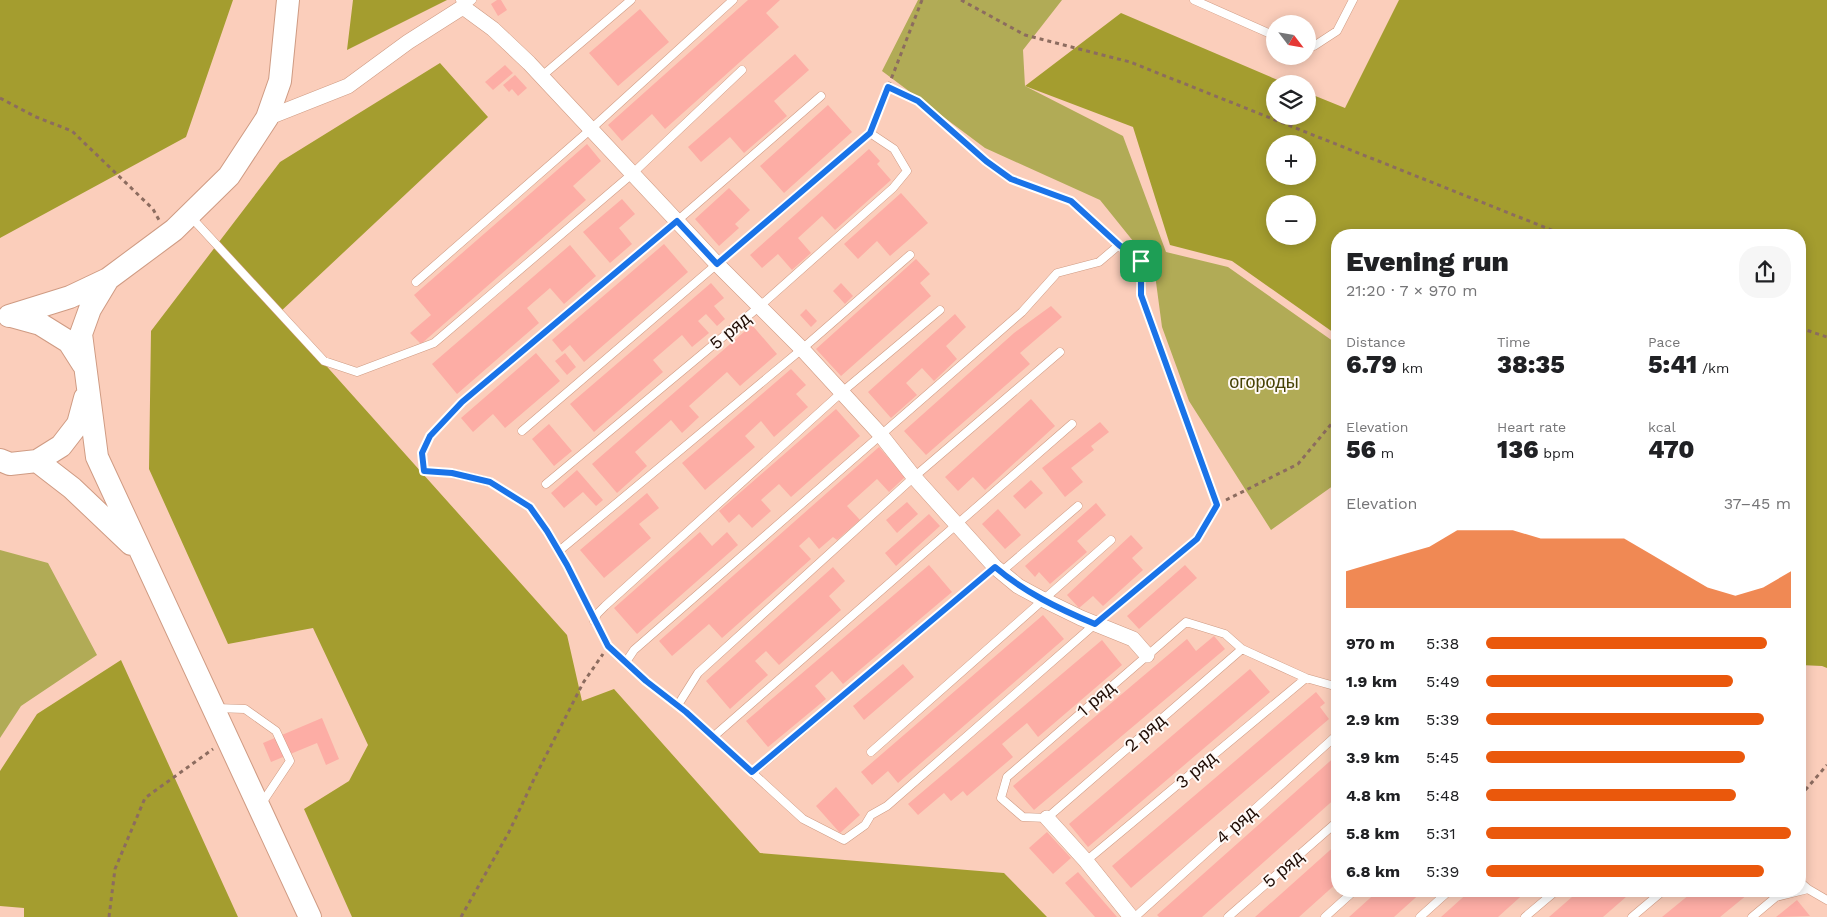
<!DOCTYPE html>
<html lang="en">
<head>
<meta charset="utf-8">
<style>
	:root { --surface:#fff; --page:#f6f6f6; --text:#202124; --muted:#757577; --accent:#ea580c }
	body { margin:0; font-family:"Work Sans",sans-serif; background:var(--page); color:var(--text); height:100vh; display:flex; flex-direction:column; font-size:19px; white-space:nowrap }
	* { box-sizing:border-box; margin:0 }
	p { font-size:16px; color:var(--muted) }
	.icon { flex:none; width:28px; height:28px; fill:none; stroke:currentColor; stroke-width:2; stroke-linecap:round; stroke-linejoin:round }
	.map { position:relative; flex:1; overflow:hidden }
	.drawer { position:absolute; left:1331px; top:229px; width:475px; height:668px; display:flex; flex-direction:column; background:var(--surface); border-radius:20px; box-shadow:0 2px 12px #0003 }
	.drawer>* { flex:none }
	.needle { width:32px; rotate:121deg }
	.buttons { position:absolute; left:1266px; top:15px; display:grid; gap:10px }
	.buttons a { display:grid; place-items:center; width:50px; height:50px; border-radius:50%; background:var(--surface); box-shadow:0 2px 12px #0003; font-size:25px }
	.pin { position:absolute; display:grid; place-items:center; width:42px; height:42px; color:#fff; margin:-21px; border-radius:10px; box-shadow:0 2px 8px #0006 }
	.round { display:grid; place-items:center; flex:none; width:52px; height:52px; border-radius:20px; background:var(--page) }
	.headline { display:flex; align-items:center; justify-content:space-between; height:85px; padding:0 15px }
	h1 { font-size:28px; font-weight:800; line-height:38px }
	.stats { display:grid; grid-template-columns:repeat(3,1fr); gap:8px; height:85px; padding:5px 15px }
	.stats div { display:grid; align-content:center }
	.stats b { font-size:25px; font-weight:800 }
	.stats small { font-size:14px; font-weight:400 }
	.stats p { font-size:14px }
	.chart { height:140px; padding:10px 15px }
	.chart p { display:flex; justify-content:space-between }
	.chart svg { width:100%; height:90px; margin-top:5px; fill:var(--accent); opacity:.7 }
	ul { padding:0 15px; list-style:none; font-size:16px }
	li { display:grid; grid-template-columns:80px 60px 1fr; align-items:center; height:38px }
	li i { height:12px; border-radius:6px; background:var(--accent) }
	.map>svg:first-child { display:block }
	.green { fill:#b1ab56 }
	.forest { fill:#a49d2f; fill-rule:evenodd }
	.building { fill:#fdada5 }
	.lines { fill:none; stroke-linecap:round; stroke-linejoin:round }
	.lane-casing { stroke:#cf9b83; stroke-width:9 }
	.street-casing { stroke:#cf9b83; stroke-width:16 }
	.secondary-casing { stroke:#cf9b83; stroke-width:24 }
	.path { stroke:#8c6c5f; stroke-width:3; stroke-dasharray:4 4; stroke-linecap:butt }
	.lane { stroke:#fff; stroke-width:8 }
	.street { stroke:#fff; stroke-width:15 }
	.secondary { stroke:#fff; stroke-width:22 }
	.route-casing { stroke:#fff; stroke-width:10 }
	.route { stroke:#1a73e8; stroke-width:6 }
	.labels { text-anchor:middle; stroke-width:4; stroke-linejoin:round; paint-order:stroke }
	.street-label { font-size:18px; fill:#200d05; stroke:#fff9f6 }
	.park-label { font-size:18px; fill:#464205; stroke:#fff9f6 }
</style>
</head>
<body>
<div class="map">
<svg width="1827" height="917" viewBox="0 0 1827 917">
	<rect width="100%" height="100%" fill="#fbcebb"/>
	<path class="green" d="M918 0H1062L1023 50 1025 86 1123 136 1166 252 1228 267 1337 344V483L1271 530 1189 401 1162 327 1154 267 1100 200 985 148 882 71Z
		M0 550 48 563 97 655 21 706 0 738Z"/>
	<path class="forest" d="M0 0H233L186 137 0 238Z
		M353 0H447L347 50Z
		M1399 0H1827V668L1822 666 1800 665V235H1338L1337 335 1232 261 1170 245 1133 127 1025 86 1121 13 1287 84H1275V116H1308V93L1345 108ZM1275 144H1308V176H1275ZM1275 204H1308V236H1275Z
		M440 63 488 117 279 313 567 635 582 701 614 689 760 853 1004 873 1047 917H352L304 809 349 781 368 745 313 628 228 644 149 469 151 331 280 162Z
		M121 660 238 917H24V908L0 906V771L37 714Z"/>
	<path class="building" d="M497 0H501L507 10 498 16 491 4Z
		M748 0H780L766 13 779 27 665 129 652 114 622 141 608 125Z
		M640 9 669 42 618 86 589 53Z
		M795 54 809 70 774 101 787 116 744 153 730 137 701 162 688 147Z
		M505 65 513 73 493 90 485 82Z
		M515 75 527 88 518 96 512 89 509 92 503 85Z
		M828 105 852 132 784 193 760 166Z
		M587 144 601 161 573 186 586 200 421 344 410 333 431 315 414 295Z
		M869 149 880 161 877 164 891 180 835 230 822 216 798 238 811 253 792 270 778 254 762 268 750 255Z
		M729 188 750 210 735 224 739 228 719 246 695 219Z
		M901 193 928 223 890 256 877 241 858 259 844 244Z
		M622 199 635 214 619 228 632 244 610 263 583 232Z
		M664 244 688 272 584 362 570 345 562 352 552 340Z
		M570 245 596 276 564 304 550 288 527 308 539 323 457 394 432 364Z
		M916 259 930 274 920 283 931 296 841 376 816 349Z
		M711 283 724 298 714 306 725 319 717 326 706 314 698 321 709 333 692 347 682 335 653 360 663 372 594 432 570 404Z
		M841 283 853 296 845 304 833 291Z
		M1051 306 1062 317 1020 353 1030 364 926 455 904 431 1014 333Z
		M806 309 817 321 811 327 800 315Z
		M955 314 966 327 946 346 957 359 934 381 922 368 906 383 917 395 891 418 868 392Z
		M752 325 777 354 740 386 727 372 689 406 699 417 682 433 671 420 635 452 647 466 617 493 592 464Z
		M536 353 560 381 505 428 493 414 473 432 461 418Z
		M565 353 576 367 567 375 555 361Z
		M791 369 806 385 796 394 808 407 774 437 761 421 745 436 755 447 705 490 682 463Z
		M1031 399 1055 426 985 490 973 477 958 491 945 477Z
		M836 409 860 436 791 497 779 484 761 500 771 511 752 528 739 514 729 523 719 511Z
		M1100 422 1109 432 1091 446 1094 450 1071 468 1083 482 1065 497 1042 468Z
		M549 424 572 451 554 466 532 439Z
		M879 447 905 477 889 492 877 479 847 506 860 520 837 540 833 537 819 549 809 537 799 546 811 559 722 638 709 624 672 656 659 641Z
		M577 470 603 500 596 506 583 492 564 508 551 493Z
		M1031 480 1043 493 1025 509 1013 496Z
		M647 493 659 508 639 524 651 538 604 578 580 550Z
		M907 502 918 514 897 533 886 520Z
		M1096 503 1106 515 1077 541 1087 552 1050 584 1039 572 1035 577 1025 566Z
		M998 509 1021 535 1005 549 982 524Z
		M929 514 940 526 896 566 885 553Z
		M700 532 712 546 727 532 738 545 637 634 614 608Z
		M1131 535 1143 548 1132 558 1143 570 1103 606 1093 596 1079 608 1067 595Z
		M929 565 952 592 843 684 832 671 815 686 826 699 768 747 746 721Z
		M1185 565 1197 578 1139 629 1127 616Z
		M833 567 845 581 829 596 841 610 779 665 766 651 755 661 768 675 730 709 706 681Z
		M1043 615 1064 639 898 783 888 771 872 785 861 772Z
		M1214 636 1225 649 1034 810 1013 786 1187 639 1196 651Z
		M1102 640 1122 665 1038 737 1027 723 1002 744 1013 757 967 796 963 791 951 801 944 793 918 815 908 804Z
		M903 664 914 677 864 720 853 706Z
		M1250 669 1270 692 1088 847 1069 824Z
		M1316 692 1325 703 1320 707 1329 719 1131 888 1112 866Z
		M322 718 339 759 326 765 317 743 271 762 263 743Z
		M1338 754V796L1202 917H1159L1157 915Z
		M836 787 860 815 840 833 816 806Z
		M1047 832 1071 858 1053 874 1029 848Z
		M1338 843V882L1299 917H1255Z
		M1078 872 1117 917H1095L1065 883Z
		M1379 890H1424L1394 917H1349Z
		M1471 890H1528L1498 917H1441Z
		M1580 890H1634L1603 917H1549Z
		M1695 890H1753L1720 917H1662Z
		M1797 900 1810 916 1776 917Z"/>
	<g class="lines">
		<defs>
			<path id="lane" d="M460 0 463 7 472 0
				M1194 0 1275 36
				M1308 46H1314L1337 31 1353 0
				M542 76 631 0
				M191 217 324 361 357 372 434 343 632 174 742 70
				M416 282 591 129 733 0
				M522 431 870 133 894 149 907 171 893 188 760 306 546 484
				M559 551 802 349 910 255
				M1001 572 1078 506
				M594 621 597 614 605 606 842 392 940 310
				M1242 649 1047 818 1023 817 1001 798 1007 777 1186 622 1225 634 1242 649 1306 678 1338 687
				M626 662 634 650 1022 312 1057 273 1099 262 1119 245 1141 261V295L1217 505 1197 539 1095 624 887 806 871 815 865 825 844 840 803 819 686 712 646 681 608 646 567 565 547 531 530 507 490 482 452 473 424 471 422 453 430 436 462 402 677 221 821 96
				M678 705 698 673 914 477 1060 352
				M216 708 245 709 276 731 290 761 262 803
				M713 737 1072 424
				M871 752 1111 540
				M753 772 995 567
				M1086 861 1306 678
				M1800 882 1808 889 1827 900
				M1135 917 1338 734
				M1228 917 1338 821
				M1325 917 1355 890
				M1420 917 1450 890
				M1525 917 1557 890
				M1632 917 1664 890
				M1752 917 1776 897 1808 889"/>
			<path id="street" d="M267 118 348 86 408 42 463 7 493 29 529 63 717 264 802 349 880 434 914 477 995 567 1018 586 1042 599 1081 618 1133 639 1147 655
				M1047 818 1086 861 1131 917"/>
			<path id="secondary" d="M108 279 90 309 81 334 97 457 310 917
				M9 316 70 297 108 279 174 230 229 176 267 118 280 81 288 0
				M11 316 40 324 69 342 83 364
				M0 460 10 464 37 461 61 446 78 424 85 398
				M37 461 72 488 131 544"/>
		</defs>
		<use href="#lane" class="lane-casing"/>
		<use href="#street" class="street-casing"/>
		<use href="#secondary" class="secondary-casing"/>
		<path class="path" d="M961 0 1025 35 1130 62 1564 235
			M888 87 918 101 985 161 1011 179 1071 201 1112 238
			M0 98 36 117 72 131 153 209 159 220
			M874 123 922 0
			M1800 328 1827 337
			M1226 500 1298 464 1338 416
			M1800 796 1827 765
			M109 917 115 869 145 798 213 749
			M461 917 509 832 535 777 583 683 603 654"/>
		<use href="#lane" class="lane"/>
		<use href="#street" class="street"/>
		<use href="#secondary" class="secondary"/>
	</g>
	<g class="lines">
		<defs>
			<path id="route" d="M888 87 918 101 986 161 1011 179 1071 201 1119 245 1141 261V295L1217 505 1197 539 1095 624C1059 609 1024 592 995 567L752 772 686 712 646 681 608 646 567 565 547 531 530 507 490 482 452 473 424 471 422 453 430 436 462 402 677 221 717 264 870 133Z"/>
		</defs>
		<use href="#route" class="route-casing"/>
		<use href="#route" class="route"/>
	</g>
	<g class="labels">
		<g class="street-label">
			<text transform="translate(730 331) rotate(-40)" y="6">5 ряд</text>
			<text transform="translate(1096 699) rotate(-41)" y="6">1 ряд</text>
			<text transform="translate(1145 733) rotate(-41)" y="6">2 ряд</text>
			<text transform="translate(1196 770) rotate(-40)" y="6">3 ряд</text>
			<text transform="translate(1236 825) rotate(-42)" y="6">4 ряд</text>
			<text transform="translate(1283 869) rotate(-41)" y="6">5 ряд</text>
		</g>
		<g class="park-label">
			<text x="1264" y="388">огороды</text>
		</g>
	</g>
</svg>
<div class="buttons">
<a><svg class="needle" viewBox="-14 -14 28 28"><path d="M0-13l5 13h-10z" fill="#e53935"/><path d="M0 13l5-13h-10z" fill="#757577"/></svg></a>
<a><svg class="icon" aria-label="layers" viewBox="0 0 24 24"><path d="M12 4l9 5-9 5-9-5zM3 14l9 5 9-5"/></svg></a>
<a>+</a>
<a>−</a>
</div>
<div class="pin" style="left:1141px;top:261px;background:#1e9e55"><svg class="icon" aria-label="arrive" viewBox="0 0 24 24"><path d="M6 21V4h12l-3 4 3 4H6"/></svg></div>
<section class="drawer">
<div class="headline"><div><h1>Evening run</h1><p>21:20 · 7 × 970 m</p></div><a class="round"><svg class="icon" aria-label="share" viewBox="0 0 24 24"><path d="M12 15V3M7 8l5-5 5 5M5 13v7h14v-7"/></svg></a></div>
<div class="stats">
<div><p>Distance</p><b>6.79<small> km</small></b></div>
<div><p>Time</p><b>38:35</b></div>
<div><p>Pace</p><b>5:41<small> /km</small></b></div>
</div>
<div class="stats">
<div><p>Elevation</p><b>56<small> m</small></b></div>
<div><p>Heart rate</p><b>136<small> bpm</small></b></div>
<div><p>kcal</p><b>470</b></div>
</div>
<div class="chart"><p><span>Elevation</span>37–45 m</p>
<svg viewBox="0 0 160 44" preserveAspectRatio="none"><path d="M0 44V26L10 22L20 18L30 14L40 6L50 6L60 6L70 10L80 10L90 10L100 10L110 18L120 26L130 34L140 38L150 34L160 26V44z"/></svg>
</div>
<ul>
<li><b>970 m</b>5:38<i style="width:92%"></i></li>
<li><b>1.9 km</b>5:49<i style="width:81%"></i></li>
<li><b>2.9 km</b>5:39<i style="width:91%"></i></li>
<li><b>3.9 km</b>5:45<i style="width:85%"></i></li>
<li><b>4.8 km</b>5:48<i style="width:82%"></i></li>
<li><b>5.8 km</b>5:31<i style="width:100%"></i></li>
<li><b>6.8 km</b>5:39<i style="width:91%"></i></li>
</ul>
</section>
</div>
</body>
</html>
